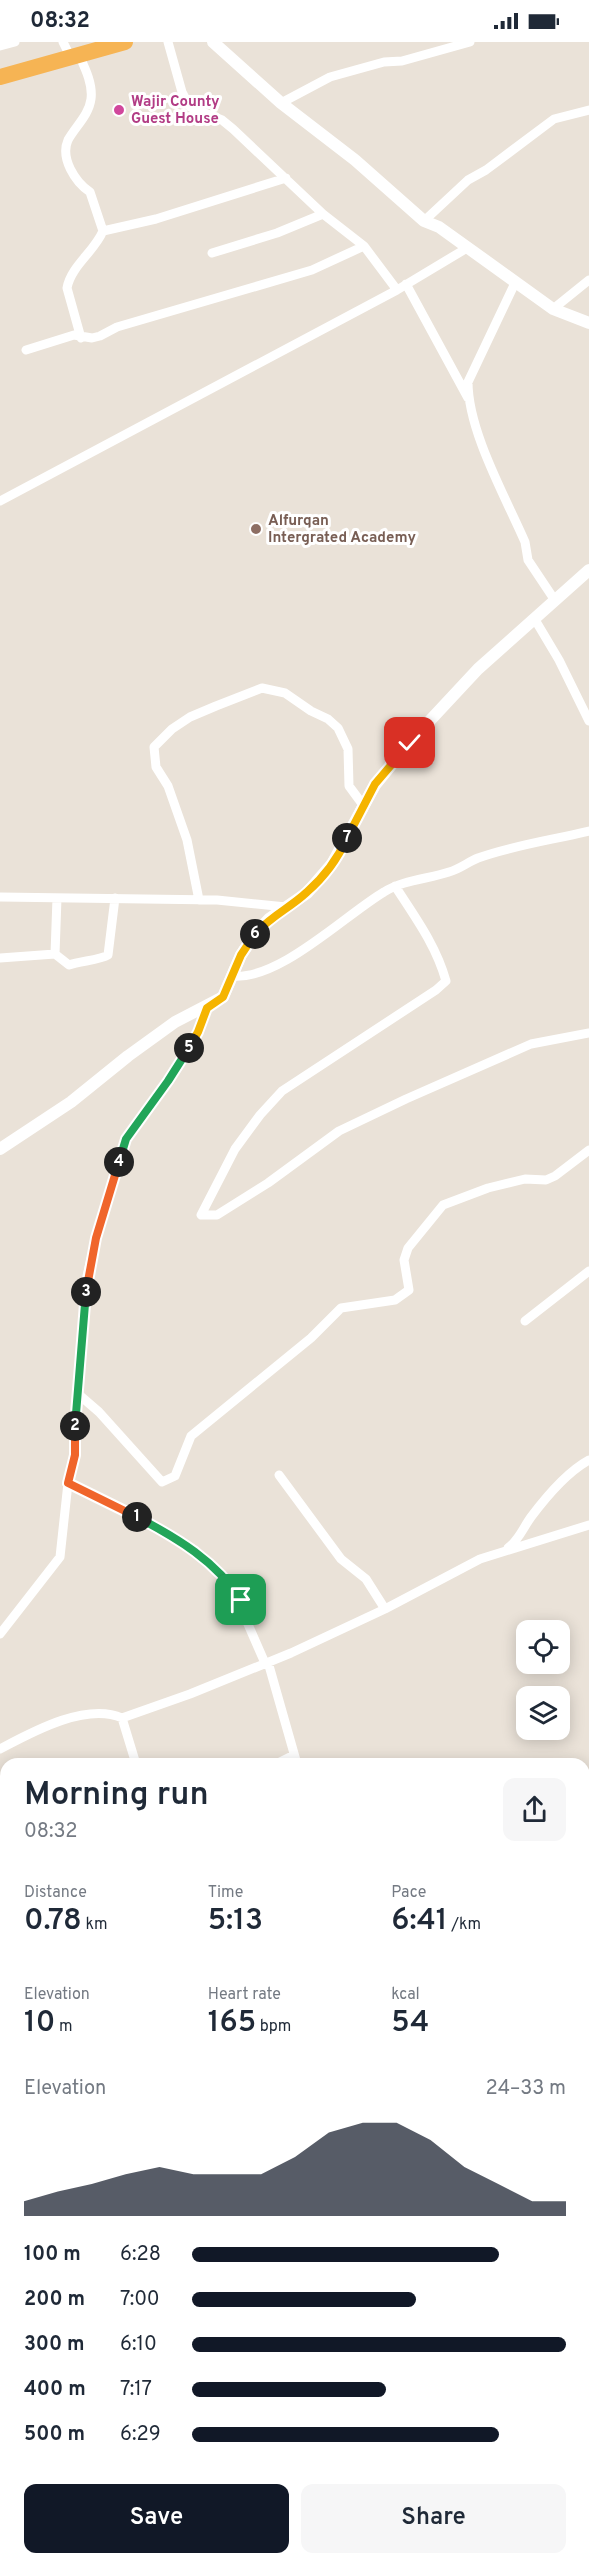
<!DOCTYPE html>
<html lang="en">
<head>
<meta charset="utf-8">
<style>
	:root { --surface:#fff; --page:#f6f6f7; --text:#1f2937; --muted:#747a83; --accent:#111827 }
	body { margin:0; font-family:Overpass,sans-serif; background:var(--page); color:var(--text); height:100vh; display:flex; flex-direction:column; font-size:22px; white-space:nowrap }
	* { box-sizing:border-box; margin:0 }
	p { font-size:20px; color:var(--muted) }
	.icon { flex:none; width:33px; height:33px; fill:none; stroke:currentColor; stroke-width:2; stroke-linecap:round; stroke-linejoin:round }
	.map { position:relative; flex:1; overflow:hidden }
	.sheet { position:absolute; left:0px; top:1716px; width:590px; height:807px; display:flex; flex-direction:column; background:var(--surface); border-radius:18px 18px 0 0; box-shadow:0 3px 15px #0003 }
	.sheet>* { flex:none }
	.tools { position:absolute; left:516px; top:1578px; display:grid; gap:12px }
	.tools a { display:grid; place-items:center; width:54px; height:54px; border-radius:12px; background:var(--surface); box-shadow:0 3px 15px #0003; font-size:30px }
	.pin { position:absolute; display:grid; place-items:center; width:51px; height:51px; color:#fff; margin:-26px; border-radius:12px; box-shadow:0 3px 9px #0006 }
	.km { position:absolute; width:30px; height:30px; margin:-15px; border-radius:50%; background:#222; color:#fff; font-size:16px; line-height:30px; text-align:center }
	.round { display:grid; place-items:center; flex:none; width:63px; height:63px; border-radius:12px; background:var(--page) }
	.head { display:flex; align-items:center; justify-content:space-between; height:102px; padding:0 24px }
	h1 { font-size:33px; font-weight:600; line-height:45px }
	.stats { display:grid; grid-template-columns:repeat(3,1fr); gap:9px; height:102px; padding:6px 24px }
	.stats div { display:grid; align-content:center }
	.stats b { font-size:30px; font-weight:600 }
	.stats small { font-size:16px; font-weight:400 }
	.stats p { font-size:16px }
	.chart { height:168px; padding:12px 24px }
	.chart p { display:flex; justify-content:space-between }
	.chart svg { width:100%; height:108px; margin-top:6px; fill:var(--accent); opacity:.7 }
	.primary-button { display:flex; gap:12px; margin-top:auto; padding:12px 24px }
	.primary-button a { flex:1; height:69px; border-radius:12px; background:var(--accent); color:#fff; font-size:24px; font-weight:600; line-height:69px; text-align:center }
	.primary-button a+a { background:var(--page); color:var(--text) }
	ul { padding:0 24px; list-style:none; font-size:20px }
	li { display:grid; grid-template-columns:96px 72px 1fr; align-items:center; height:45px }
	li i { height:15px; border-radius:8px; background:var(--accent) }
	.status { display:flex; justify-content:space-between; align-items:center; height:42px; padding:0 30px; background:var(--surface); direction:ltr }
	.status svg { height:16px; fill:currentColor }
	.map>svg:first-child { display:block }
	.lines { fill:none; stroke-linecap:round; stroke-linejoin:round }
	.minor { stroke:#fff; stroke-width:9 }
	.tertiary { stroke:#fff; stroke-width:12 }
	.trunk { stroke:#f6b454; stroke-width:16 }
	.split-1-casing { stroke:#fff; stroke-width:12 }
	.split-2-casing { stroke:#fff; stroke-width:12 }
	.split-3-casing { stroke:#fff; stroke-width:12 }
	.split-4-casing { stroke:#fff; stroke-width:12 }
	.split-5-casing { stroke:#fff; stroke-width:12 }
	.split-6-casing { stroke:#fff; stroke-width:12 }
	.split-7-casing { stroke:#fff; stroke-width:12 }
	.split-8-casing { stroke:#fff; stroke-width:12 }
	.split-1 { stroke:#22a559; stroke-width:8 }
	.split-2 { stroke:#f0652b; stroke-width:8 }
	.split-3 { stroke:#22a559; stroke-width:8 }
	.split-4 { stroke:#f0652b; stroke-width:8 }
	.split-5 { stroke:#22a559; stroke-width:8 }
	.split-6 { stroke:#f5b400; stroke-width:8 }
	.split-7 { stroke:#f5b400; stroke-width:8 }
	.split-8 { stroke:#f5b400; stroke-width:8 }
	.hotel-dot { fill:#d1479c; stroke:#fff; stroke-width:2 }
	.education-dot { fill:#8d6e63; stroke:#fff; stroke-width:2 }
	.labels { text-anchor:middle; stroke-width:6; stroke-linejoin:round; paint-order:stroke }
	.hotel-label { font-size:15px; font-weight:bold; fill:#b23c85; stroke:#fff; text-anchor:start }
	.education-label { font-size:15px; font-weight:bold; fill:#785e54; stroke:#fff; text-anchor:start }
</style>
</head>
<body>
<div class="status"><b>08:32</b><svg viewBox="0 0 49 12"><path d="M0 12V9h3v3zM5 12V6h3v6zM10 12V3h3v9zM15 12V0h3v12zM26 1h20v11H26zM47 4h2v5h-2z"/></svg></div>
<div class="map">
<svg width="589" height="2523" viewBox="0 0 589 2523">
	<rect width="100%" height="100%" fill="#eae2d8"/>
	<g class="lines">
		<path class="minor" d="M63 0 71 16
			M168 0 182 50 190 65 222 78 233 87 323 172 364 204 397 248
			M0 4 15 0
			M79 13C85 26 93 42 91 57 89 73 75 85 68 98 60 116 75 140 90 150L103 189C94 210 71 224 67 246L81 296
			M281 61 330 35 384 20 402 19 470 0
			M424 179 468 138 486 128 554 77 589 68
			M103 189 156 177 286 136
			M212 211 277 191 323 172
			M515 241 468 340C468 389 505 454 525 500L528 518 554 557
			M406 242 468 356
			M553 267 589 238
			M26 308 74 293 92 296 100 294 117 285 312 228 364 204
			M0 459 397 248 467 206
			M534 576 559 618 589 679
			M395 844C415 875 436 903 446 939L436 948 282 1049 260 1073 235 1107 201 1173H217L268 1141 339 1089 406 1057 531 1002 589 991
			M0 855 217 858 286 865
			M199 858 187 798 168 744 156 725 154 705 172 687 190 675 216 664 262 646 285 651 311 669 328 677 338 686 348 707 349 744 363 763
			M55 912 57 856
			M0 916 55 912 69 923C80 919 100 918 108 913L115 856
			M231 934C278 940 345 873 384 850 403 838 428 837 449 830 460 827 468 820 478 816 514 803 552 798 589 789
			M525 1279 589 1229
			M77 1351 99 1370 162 1440 175 1434 191 1394 311 1296 341 1266 395 1258 409 1248 404 1218 408 1206 443 1163 488 1146 525 1137 546 1138 555 1134 589 1108
			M279 1433 341 1517 366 1537 385 1567
			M68 1441 177 1497 195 1508 233 1546 241 1558 247 1580 265 1621
			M508 1506C519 1498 523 1486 531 1475 546 1455 567 1430 589 1418
			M0 1592 60 1515 68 1441 75 1413 77 1351 87 1234 96 1196 126 1097 168 1039 198 990 207 966
			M268 1620 297 1722
			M122 1676 136 1722
			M0 1707C32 1690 86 1660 122 1676L190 1652 291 1611 385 1567 480 1517 589 1483
			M276 1722 294 1713
			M584 1763 589 1757
			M584 1872 589 1867
			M0 1971 6 1967
			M584 2177 589 2180
			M584 2190 589 2188
			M0 2301 6 2292
			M584 2397 589 2392
			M71 2523 75 2517
			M450 2523 457 2517"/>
		<path class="tertiary" d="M213 0 281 61 355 118 424 179 439 185 553 267 589 281
			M0 1107 71 1060 128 1014 175 980 223 955 241 913 255 892 269 877 307 851 332 822 375 743 409 701 478 627 589 528"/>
		<path class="trunk" d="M0 35 125 0"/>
	</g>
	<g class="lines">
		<defs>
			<path id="split-1" d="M137 1475C177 1496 216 1519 241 1558"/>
			<path id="split-2" d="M75 1384V1413L68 1441 137 1475"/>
			<path id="split-3" d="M75 1384 86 1250"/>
			<path id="split-4" d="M86 1250 96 1196 119 1120"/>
			<path id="split-5" d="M119 1120 126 1097 168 1039 189 1006"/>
			<path id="split-6" d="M189 1006 198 990 207 966 223 955 241 913 255 892"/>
			<path id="split-7" d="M255 892C272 873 290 866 307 850 323 836 338 816 347 796"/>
			<path id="split-8" d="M347 796 375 742 410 701"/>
		</defs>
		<use href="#split-1" class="split-1-casing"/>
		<use href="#split-2" class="split-2-casing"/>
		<use href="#split-3" class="split-3-casing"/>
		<use href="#split-4" class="split-4-casing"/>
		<use href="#split-5" class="split-5-casing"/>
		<use href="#split-6" class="split-6-casing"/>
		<use href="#split-7" class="split-7-casing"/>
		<use href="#split-8" class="split-8-casing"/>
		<use href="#split-1" class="split-1"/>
		<use href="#split-2" class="split-2"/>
		<use href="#split-3" class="split-3"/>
		<use href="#split-4" class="split-4"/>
		<use href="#split-5" class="split-5"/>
		<use href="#split-6" class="split-6"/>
		<use href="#split-7" class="split-7"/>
		<use href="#split-8" class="split-8"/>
	</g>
	<circle class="hotel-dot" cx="119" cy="68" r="6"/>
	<circle class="education-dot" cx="256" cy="487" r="6"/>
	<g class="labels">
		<g class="hotel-label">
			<text x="131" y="64">Wajir County<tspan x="131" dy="17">Guest House</tspan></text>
		</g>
		<g class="education-label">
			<text x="268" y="483">Alfurqan<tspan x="268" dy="17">Intergrated Academy</tspan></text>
		</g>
	</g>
</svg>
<div class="tools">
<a><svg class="icon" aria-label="locate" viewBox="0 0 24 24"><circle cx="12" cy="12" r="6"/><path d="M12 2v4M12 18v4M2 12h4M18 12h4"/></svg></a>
<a><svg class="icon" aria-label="layers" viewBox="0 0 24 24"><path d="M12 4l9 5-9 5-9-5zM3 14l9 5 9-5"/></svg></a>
</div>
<div class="pin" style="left:241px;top:1558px;background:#1e9e55"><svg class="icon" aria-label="arrive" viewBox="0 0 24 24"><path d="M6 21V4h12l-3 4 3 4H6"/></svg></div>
<div class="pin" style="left:410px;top:701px;background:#d93025"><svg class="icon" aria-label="check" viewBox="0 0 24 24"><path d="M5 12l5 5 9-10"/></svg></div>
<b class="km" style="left:137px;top:1475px">1</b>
<b class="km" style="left:75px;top:1384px">2</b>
<b class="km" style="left:86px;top:1250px">3</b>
<b class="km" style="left:119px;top:1120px">4</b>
<b class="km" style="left:189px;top:1006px">5</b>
<b class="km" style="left:255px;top:892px">6</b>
<b class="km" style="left:347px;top:796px">7</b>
<section class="sheet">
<div class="head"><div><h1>Morning run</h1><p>08:32</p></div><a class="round"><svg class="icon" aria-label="share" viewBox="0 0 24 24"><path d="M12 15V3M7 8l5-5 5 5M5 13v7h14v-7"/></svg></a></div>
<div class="stats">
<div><p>Distance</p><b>0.78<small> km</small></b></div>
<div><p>Time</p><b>5:13</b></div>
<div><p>Pace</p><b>6:41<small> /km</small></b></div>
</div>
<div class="stats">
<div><p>Elevation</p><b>10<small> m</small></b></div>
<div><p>Heart rate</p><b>165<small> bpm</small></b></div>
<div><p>kcal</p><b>54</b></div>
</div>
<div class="chart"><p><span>Elevation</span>24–33 m</p>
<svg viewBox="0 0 160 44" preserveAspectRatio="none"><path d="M0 44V38L10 34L20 31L30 27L40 24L50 27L60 27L70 27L80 20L90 10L100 6L110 6L120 13L130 24L140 31L150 38L160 38V44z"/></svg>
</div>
<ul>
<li><b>100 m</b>6:28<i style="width:82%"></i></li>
<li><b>200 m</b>7:00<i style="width:60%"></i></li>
<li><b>300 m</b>6:10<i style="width:100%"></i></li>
<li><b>400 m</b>7:17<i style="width:52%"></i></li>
<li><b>500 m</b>6:29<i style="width:82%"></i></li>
</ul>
<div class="primary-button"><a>Save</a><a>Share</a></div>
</section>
</div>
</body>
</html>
